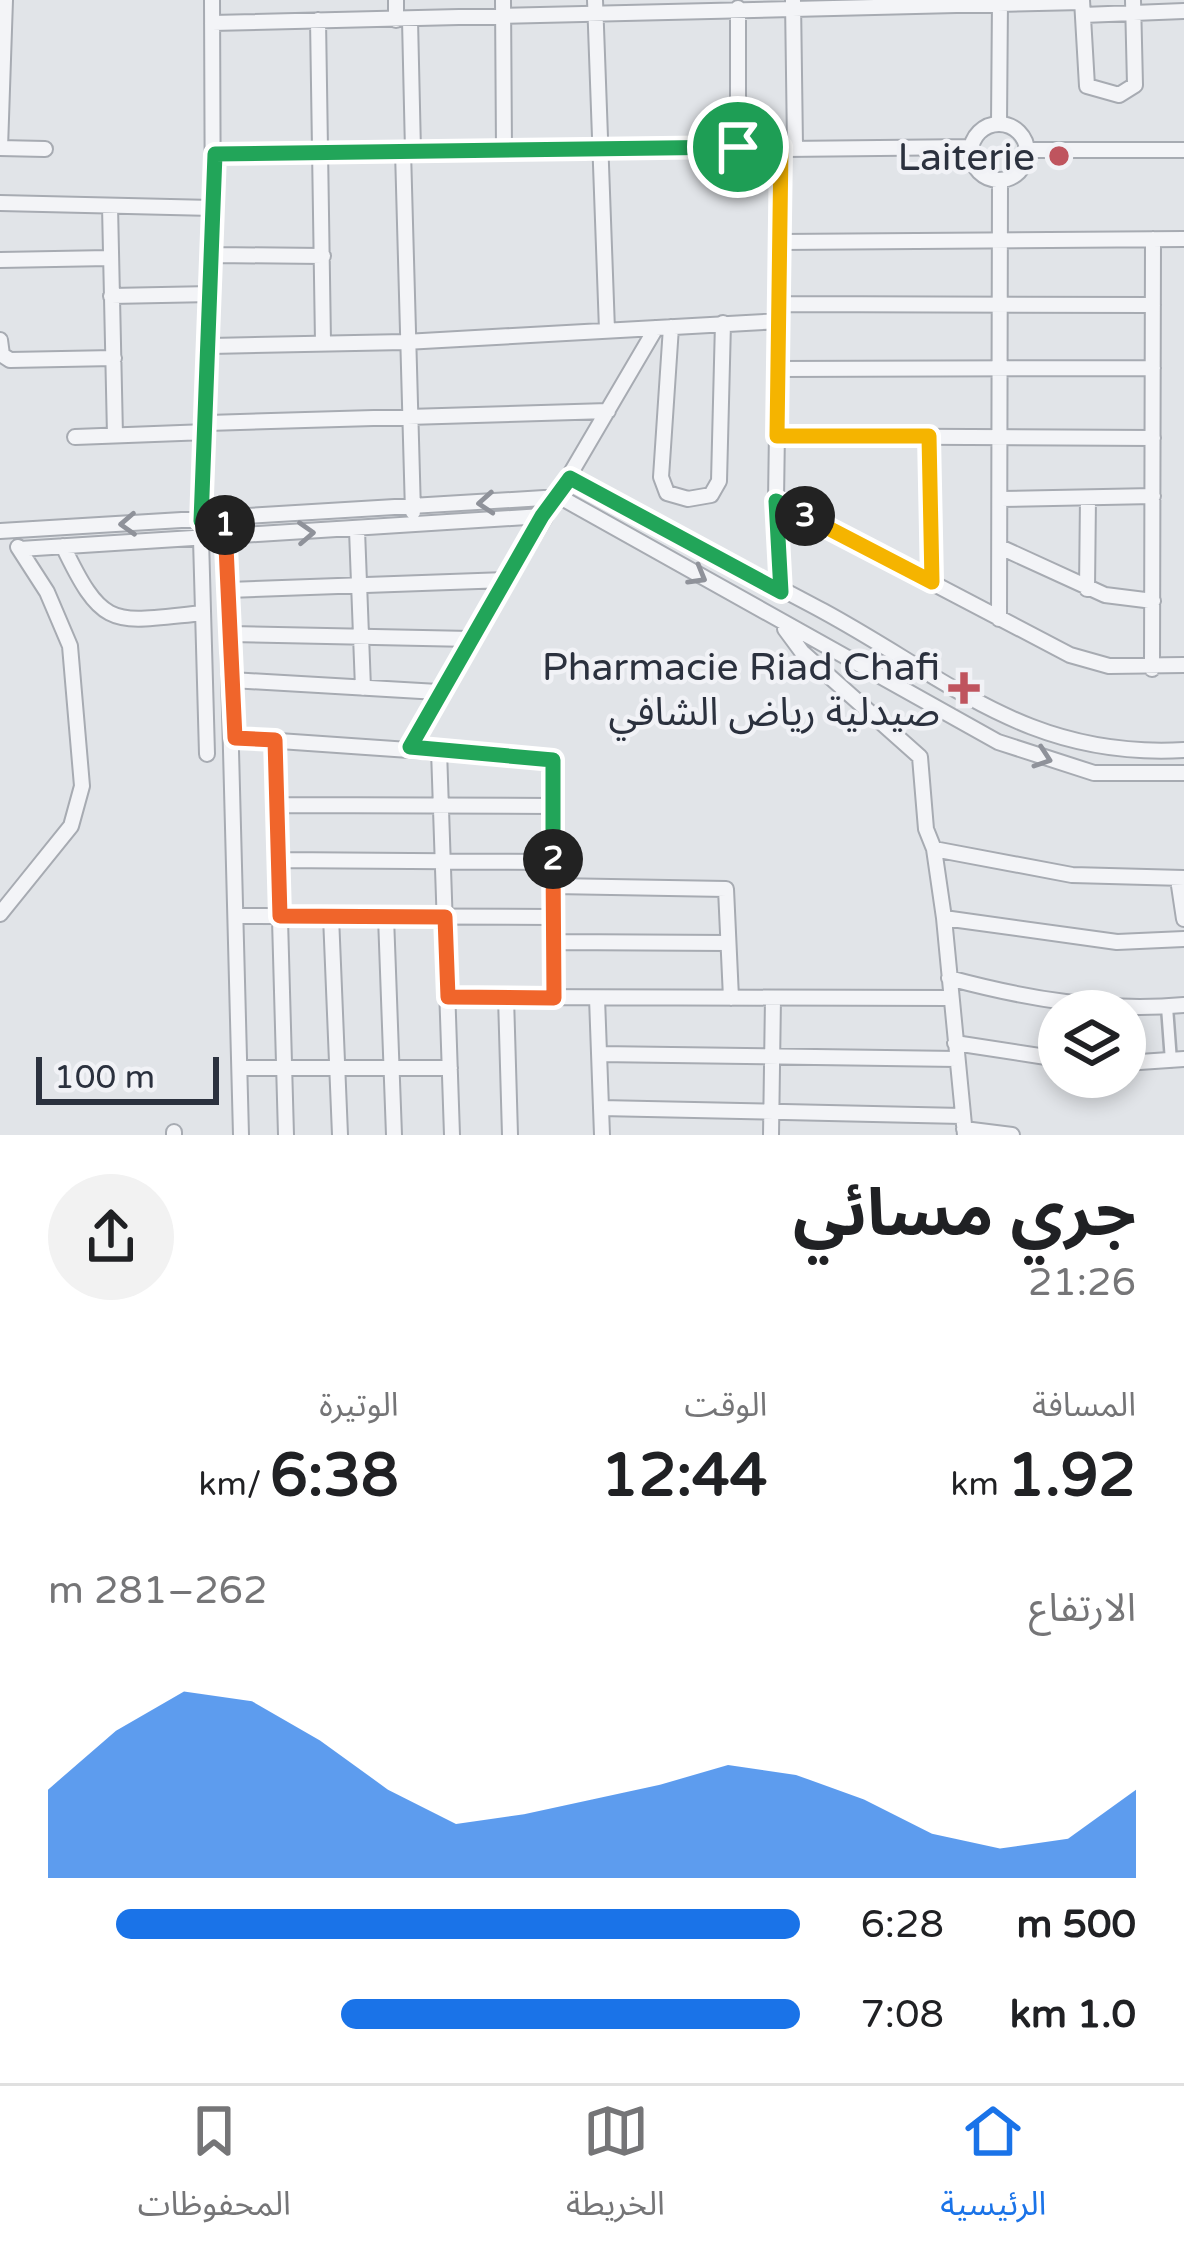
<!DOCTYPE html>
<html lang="ar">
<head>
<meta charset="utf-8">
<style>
	:root { --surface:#fff; --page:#f2f2f2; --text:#202124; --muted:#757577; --line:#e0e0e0; --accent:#1a73e8 }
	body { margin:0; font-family:"Varela Round","Noto Sans Arabic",sans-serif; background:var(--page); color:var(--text); direction:rtl; height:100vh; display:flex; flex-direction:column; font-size:45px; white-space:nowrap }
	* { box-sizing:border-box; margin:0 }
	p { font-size:39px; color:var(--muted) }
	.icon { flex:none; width:66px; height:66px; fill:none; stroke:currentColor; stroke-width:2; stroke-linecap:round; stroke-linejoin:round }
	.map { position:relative; height:1135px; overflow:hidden; direction:ltr }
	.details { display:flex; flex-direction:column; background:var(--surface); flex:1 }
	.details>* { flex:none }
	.fabs { position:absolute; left:1038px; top:990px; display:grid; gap:24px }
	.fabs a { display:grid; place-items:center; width:108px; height:108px; border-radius:50%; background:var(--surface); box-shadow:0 6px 18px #0003; font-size:60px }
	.scale { position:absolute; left:36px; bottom:30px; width:183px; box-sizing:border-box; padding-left:12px; border:6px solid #2b313e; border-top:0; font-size:33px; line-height:42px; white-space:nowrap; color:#2b313e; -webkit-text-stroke:9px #f1f2f6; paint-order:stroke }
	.pin { position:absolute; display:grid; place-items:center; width:102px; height:102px; color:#fff; margin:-51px; border:6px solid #fff; border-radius:50%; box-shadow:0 3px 12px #0007 }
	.km { position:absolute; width:60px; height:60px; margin:-30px; border-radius:50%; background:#222; color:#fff; font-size:33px; line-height:60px; text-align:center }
	.round { display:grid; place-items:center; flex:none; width:126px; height:126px; border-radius:63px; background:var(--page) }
	.summary { display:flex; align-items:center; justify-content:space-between; height:204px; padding:0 48px }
	h1 { font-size:66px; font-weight:700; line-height:90px }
	.figures { display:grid; grid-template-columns:repeat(3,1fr); gap:18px; height:204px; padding:12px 48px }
	.figures div { display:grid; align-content:center }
	.figures b { font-size:60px; font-weight:700 }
	.figures small { font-size:33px; font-weight:400 }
	.figures p { font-size:33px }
	.chart { height:336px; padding:24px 48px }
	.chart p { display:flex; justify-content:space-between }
	.chart svg { width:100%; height:216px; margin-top:12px; fill:var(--accent); opacity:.7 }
	ul { padding:0 48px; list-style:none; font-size:39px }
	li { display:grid; grid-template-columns:192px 144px 1fr; align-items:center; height:90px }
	li i { height:30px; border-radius:15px; background:var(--accent) }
	.tab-bar { display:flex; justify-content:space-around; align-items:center; height:168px; border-top:3px solid var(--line); background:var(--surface); font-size:33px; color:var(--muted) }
	.tab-bar a { display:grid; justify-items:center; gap:6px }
	.tab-bar .current { color:var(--accent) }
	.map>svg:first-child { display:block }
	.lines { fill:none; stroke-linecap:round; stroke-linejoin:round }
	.pedestrian-casing { stroke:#a7abb2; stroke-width:15 }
	.minor-casing { stroke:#a7abb2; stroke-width:18 }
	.pedestrian { stroke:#f3f4f7; stroke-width:10 }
	.minor { stroke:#f3f4f7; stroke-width:14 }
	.oneway { stroke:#8f929a }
	.split-1-casing { stroke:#fff; stroke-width:24 }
	.split-2-casing { stroke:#fff; stroke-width:24 }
	.split-3-casing { stroke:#fff; stroke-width:24 }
	.split-4-casing { stroke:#fff; stroke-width:24 }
	.split-1 { stroke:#22a559; stroke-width:15 }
	.split-2 { stroke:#f0652b; stroke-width:15 }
	.split-3 { stroke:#22a559; stroke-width:15 }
	.split-4 { stroke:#f5b400; stroke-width:15 }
	.poi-dot { fill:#bf545e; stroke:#f1f2f6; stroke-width:4.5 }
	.labels { text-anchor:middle; stroke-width:9; stroke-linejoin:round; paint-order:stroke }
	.poi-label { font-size:39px; fill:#2b313e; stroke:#f1f2f6; text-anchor:end }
</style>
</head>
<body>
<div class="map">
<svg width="1184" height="1135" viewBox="0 0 1184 1135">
	<rect width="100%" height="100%" fill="#e1e4e8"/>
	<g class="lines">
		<defs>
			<path id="pedestrian" d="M1167 1007 1171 1061"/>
			<path id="minor" d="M5 0 0 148 45 149
				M396 0V20
				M503 0 504 150
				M595 0 607 330
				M1082 0 1087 86 1119 95 1135 85 1133 0
				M793 1 795 146
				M738 8V147
				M1083 15 1184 11
				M318 20 323 342
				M410 20 413 151
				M212 23 1082 2
				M999 124 1000 0
				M971 152a28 28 0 1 1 56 0a28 28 0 1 1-56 0Z
				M1027 150H1184
				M403 151 413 512
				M215 155 972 147
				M0 203 213 208
				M110 206 115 435
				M780 242 1184 239
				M213 255 323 256
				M0 260 109 258
				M111 296 212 294
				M780 304 1153 305
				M671 327 661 477 667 493 688 499 711 495 719 481 723 323
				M0 340 2 355 10 360 114 358
				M211 346 405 342 780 321
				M778 369 1153 368
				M208 423 608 411
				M777 436 1153 438
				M929 436 931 582
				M75 437 207 432
				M570 478C654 524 739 566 823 611 950 680 1029 759 1184 750
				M1000 499 1153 496
				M776 501 1070 655 1109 666 1184 665
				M225 520 241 1135
				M357 530 363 688
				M0 531 560 497 998 742 1094 773H1184
				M63 546C104 632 113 622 203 613
				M1000 547 1105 595 1153 601
				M20 549 542 516
				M1087 589 1088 498
				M228 590 506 580
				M781 593 776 501 781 147
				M999 619 1000 181
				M785 629 802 652 920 757 926 829 934 849 944 918 965 1135
				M230 634 471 639
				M1152 669 1153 239
				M232 680 438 692
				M235 738 553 760 554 997
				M275 740 286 1135
				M410 747 656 328
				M439 750 452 1135
				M207 754 201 539 213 255 212 0
				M277 805 553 806
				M934 849 1072 875 1184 878
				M278 860 554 862
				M1178 879 1184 919
				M554 886 726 889 731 998
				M0 914 71 826 82 786 70 646 47 592 18 547
				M238 916 554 917
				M331 916 340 1135
				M386 917 394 1135
				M944 918 1117 942 1184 939
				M554 942 728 943
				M949 978C1027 999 1103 1012 1184 1005
				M448 997 951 998
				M506 997 510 1135
				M597 998 602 1135
				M955 1043 1059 1059
				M599 1054 957 1059
				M1125 1063 1184 1059
				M241 1068H450
				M601 1108 962 1116
				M964 1129 1012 1135
				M174 1132V1135
				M771 1135 773 998"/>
		</defs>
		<use href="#pedestrian" class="pedestrian-casing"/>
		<use href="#minor" class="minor-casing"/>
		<use href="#pedestrian" class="pedestrian"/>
		<use href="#minor" class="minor"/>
	</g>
	<defs><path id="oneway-chevron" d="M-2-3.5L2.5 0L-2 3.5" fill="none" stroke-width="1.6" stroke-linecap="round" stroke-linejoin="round" transform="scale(3)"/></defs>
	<g class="oneway">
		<use href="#oneway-chevron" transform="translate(486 503) rotate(176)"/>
		<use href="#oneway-chevron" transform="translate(128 524) rotate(177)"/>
		<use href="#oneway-chevron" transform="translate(306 533) rotate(-3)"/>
		<use href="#oneway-chevron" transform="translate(698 576) rotate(30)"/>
		<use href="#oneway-chevron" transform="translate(1043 758) rotate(19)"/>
	</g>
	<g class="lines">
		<defs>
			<path id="split-1" d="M225 525V520L201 521 215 154 738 147"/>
			<path id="split-2" d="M225 525 235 738 275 740 280 916 445 917 448 997 554 998 553 859"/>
			<path id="split-3" d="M553 859V760L410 747 542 516 570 478 781 592 776 501 805 516"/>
			<path id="split-4" d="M738 147H781L777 436H929L932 582 805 516"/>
		</defs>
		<use href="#split-1" class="split-1-casing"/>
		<use href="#split-2" class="split-2-casing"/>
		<use href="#split-3" class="split-3-casing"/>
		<use href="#split-4" class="split-4-casing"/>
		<use href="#split-1" class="split-1"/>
		<use href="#split-2" class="split-2"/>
		<use href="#split-3" class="split-3"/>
		<use href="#split-4" class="split-4"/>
	</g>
	<g class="poi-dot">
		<circle cx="1059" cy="156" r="12"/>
		<path d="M958 670h12v12h12v12h-12v12h-12v-12h-12v-12h12z"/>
	</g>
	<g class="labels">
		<g class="poi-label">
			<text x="1035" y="170">Laiterie</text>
			<text x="940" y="680">Pharmacie Riad Chafi<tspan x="940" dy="45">صيدلية رياض الشافي</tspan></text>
		</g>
	</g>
</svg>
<div class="fabs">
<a><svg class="icon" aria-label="layers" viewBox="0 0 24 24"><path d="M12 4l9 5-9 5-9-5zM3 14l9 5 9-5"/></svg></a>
</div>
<div class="scale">100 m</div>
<div class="pin" style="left:738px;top:147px;background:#1e9e55"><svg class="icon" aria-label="arrive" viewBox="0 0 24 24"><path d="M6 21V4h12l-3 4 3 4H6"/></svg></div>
<b class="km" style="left:225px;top:525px">1</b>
<b class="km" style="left:553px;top:859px">2</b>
<b class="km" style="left:805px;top:516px">3</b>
</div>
<section class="details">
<div class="summary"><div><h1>جري مسائي</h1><p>21:26</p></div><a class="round"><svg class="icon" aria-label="share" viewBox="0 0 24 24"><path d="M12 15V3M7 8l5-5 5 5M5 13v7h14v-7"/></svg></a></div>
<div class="figures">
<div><p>المسافة</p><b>1.92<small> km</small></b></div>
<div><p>الوقت</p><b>12:44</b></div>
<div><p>الوتيرة</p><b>6:38<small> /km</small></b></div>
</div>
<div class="chart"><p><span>الارتفاع</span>262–281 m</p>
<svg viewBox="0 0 160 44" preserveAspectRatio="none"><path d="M0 44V26L10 14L20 6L30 8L40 16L50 26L60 33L70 31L80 28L90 25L100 21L110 23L120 28L130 35L140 38L150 36L160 26V44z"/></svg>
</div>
<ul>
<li><b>500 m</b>6:28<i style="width:91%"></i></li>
<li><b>1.0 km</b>7:08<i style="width:61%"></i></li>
</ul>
</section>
<nav class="tab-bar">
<a class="current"><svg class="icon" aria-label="home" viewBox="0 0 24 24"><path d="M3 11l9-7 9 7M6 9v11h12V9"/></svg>الرئيسية</a>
<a><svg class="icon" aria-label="map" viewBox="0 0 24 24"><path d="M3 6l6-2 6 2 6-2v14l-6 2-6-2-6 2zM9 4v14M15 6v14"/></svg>الخريطة</a>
<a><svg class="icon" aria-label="saved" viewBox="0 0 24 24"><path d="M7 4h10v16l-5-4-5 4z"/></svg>المحفوظات</a>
</nav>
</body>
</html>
